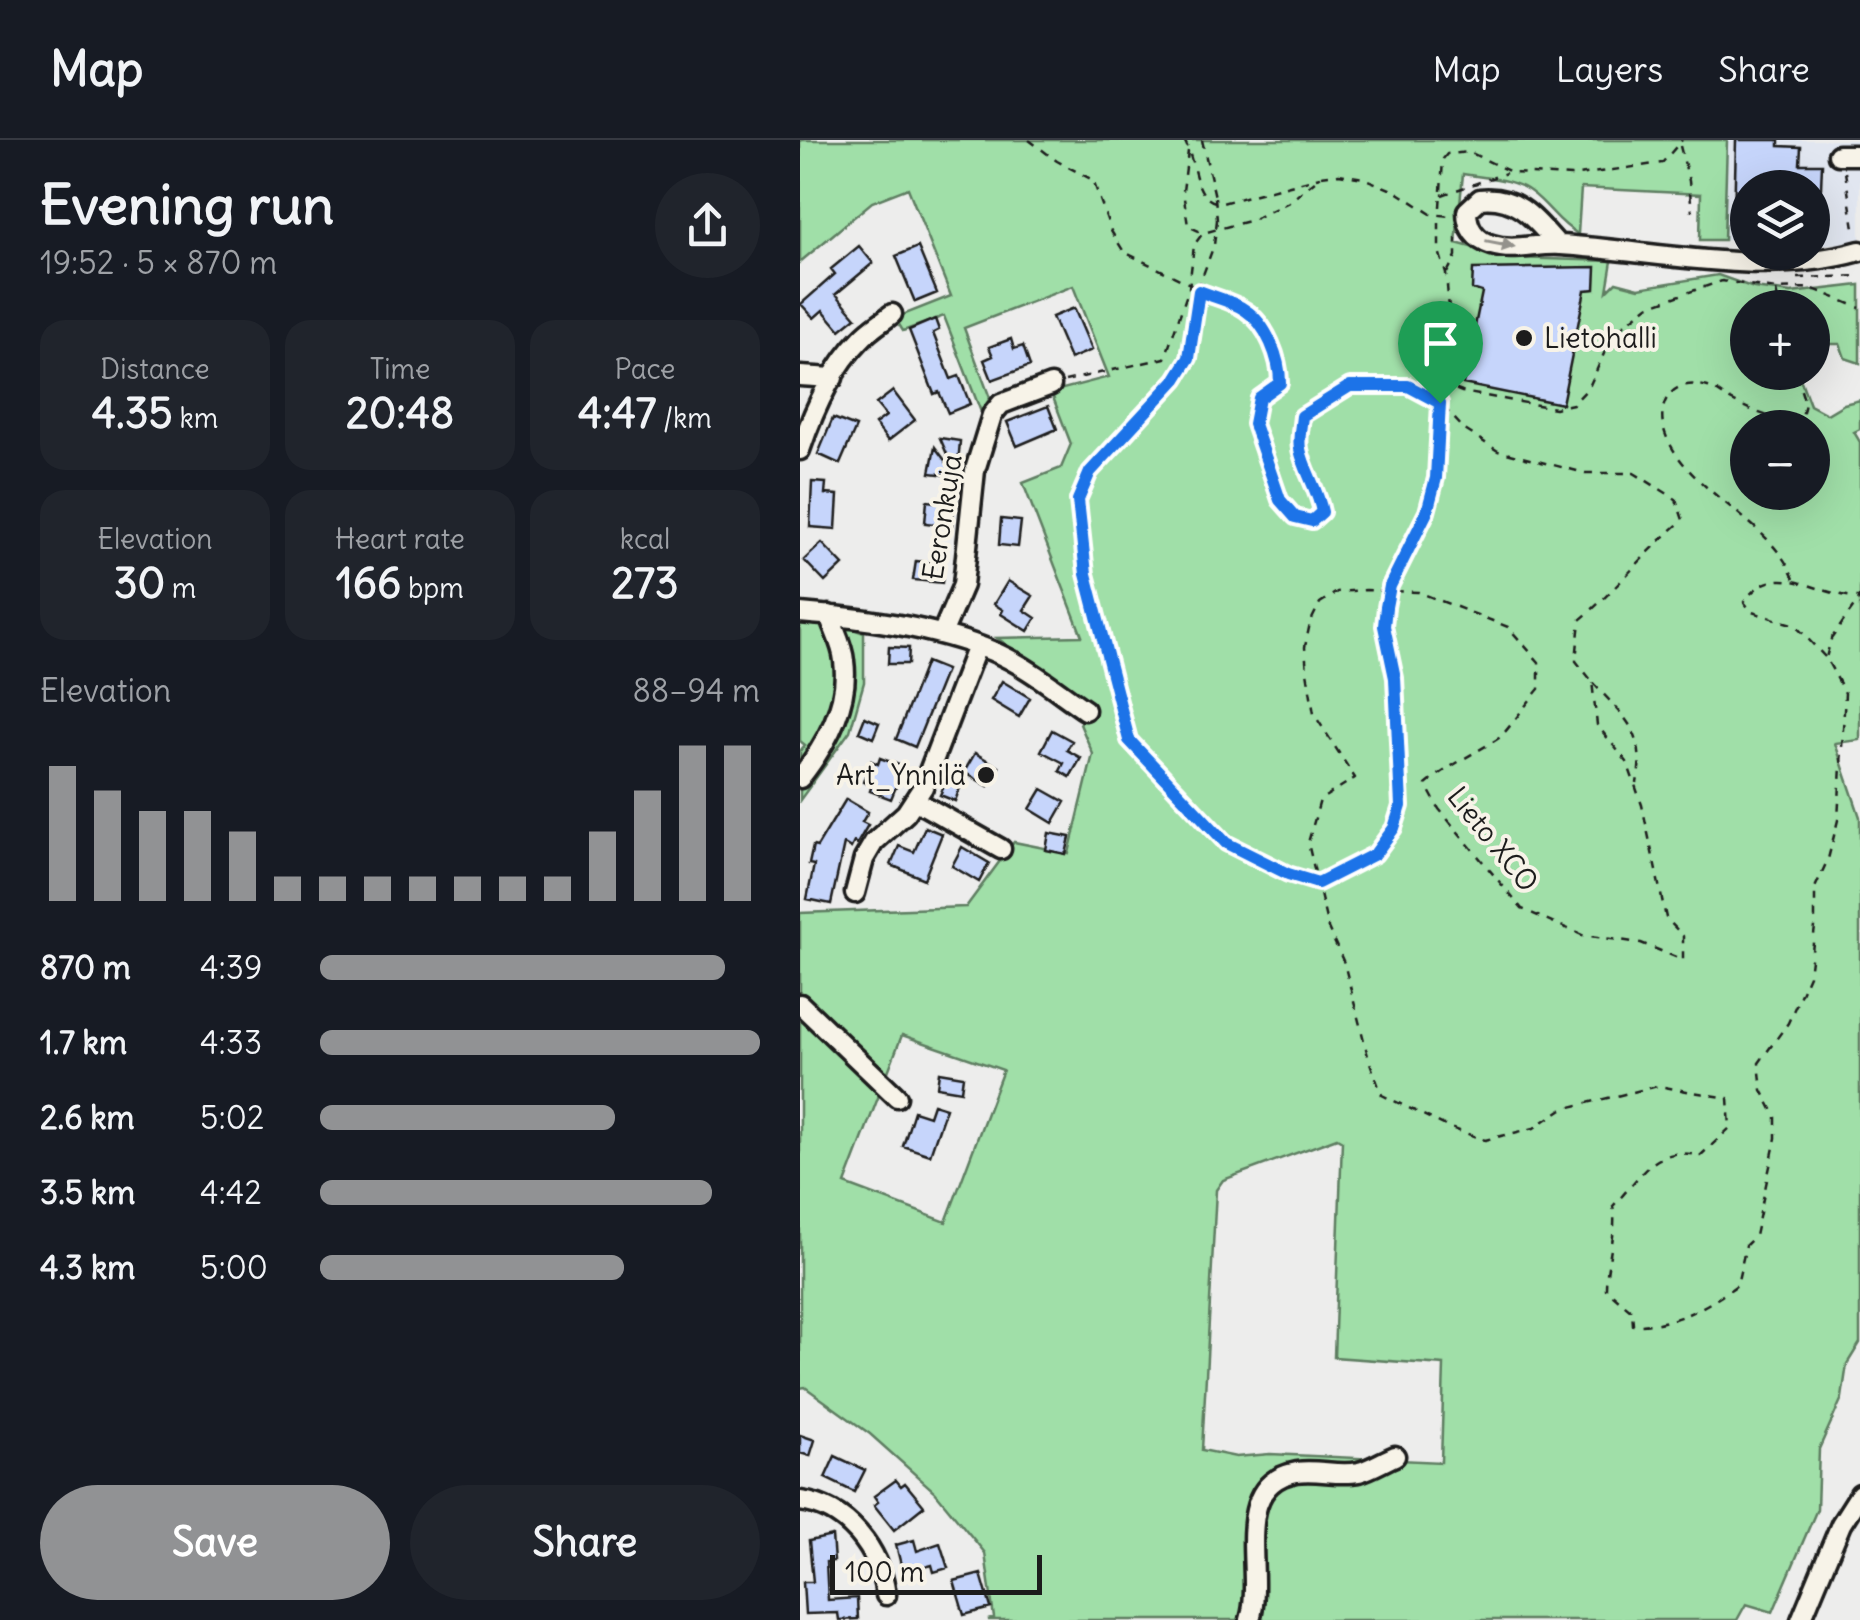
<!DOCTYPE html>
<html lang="en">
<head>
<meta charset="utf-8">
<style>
	:root { --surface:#171b24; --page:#20242c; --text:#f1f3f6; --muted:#9ea1a6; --line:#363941; --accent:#919294 }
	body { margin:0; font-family:Delius,sans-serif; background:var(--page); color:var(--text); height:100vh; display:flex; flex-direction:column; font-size:38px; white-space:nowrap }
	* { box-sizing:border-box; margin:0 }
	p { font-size:32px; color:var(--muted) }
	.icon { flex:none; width:55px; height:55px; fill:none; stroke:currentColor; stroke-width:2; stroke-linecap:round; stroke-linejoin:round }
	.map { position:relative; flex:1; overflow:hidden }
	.sheet { display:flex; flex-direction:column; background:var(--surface); width:800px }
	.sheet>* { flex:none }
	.buttons { position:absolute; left:930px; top:30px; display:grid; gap:20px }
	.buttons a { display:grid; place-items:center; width:100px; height:100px; border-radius:50%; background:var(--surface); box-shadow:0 10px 40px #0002; font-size:50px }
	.scale { position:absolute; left:30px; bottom:25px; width:212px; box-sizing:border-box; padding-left:10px; border:5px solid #1c1c1c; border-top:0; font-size:28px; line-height:35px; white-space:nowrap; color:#1c1c1c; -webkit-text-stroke:8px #f7f3e8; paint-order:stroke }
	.pin { position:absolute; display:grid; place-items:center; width:85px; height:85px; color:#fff; margin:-102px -42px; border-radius:50% 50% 50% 0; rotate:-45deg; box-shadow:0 0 10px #0007 }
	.pin .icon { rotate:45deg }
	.round { display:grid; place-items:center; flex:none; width:105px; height:105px; border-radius:52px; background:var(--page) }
	.overview { display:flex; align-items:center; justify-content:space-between; height:170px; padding:0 40px }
	h1 { font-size:55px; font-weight:700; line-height:75px }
	.metrics { display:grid; grid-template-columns:repeat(3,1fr); gap:15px; height:170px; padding:10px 40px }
	.metrics div { display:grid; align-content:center; border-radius:25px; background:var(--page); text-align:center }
	.metrics b { font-size:42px; font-weight:700 }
	.metrics small { font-size:28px; font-weight:400 }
	.metrics p { font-size:28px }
	.chart { height:280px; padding:20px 40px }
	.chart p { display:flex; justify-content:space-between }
	.chart svg { width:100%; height:180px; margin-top:10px; stroke:var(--accent); stroke-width:6 }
	.button { display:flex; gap:20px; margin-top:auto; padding:20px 40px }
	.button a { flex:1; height:115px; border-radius:60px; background:var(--accent); color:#fff; font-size:40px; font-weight:700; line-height:115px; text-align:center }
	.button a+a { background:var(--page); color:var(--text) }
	ul { padding:0 40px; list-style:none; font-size:32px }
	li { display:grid; grid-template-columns:160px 120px 1fr; align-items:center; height:75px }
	li i { height:25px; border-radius:12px; background:var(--accent) }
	header { display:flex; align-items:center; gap:60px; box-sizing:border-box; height:140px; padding:0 50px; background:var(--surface); border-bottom:2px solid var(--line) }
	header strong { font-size:48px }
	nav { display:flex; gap:55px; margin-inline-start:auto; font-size:35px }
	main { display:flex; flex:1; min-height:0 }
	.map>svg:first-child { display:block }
	.built { fill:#e1e6f0 }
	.green { fill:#a0dfa8; stroke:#5e7e62; stroke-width:2.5; fill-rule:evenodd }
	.building { fill:#c6d5fb; stroke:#1c1c1c; stroke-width:2.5 }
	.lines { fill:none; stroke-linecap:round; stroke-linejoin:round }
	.minor-casing { stroke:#1c1c1c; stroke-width:25 }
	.path { stroke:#1c1c1c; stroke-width:2.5; stroke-dasharray:8 8; stroke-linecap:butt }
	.minor { stroke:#f7f3e8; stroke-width:18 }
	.path-bridge { stroke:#1c1c1c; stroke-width:2.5; stroke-dasharray:8 8; stroke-linecap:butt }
	.oneway { fill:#94928c }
	.route-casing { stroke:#fff; stroke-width:20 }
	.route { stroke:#1a73e8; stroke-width:12 }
	.poi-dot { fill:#1c1c1c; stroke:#f7f3e8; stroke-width:4 }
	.labels { text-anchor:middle; stroke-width:8; stroke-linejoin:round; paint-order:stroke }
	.poi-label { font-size:28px; fill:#1c1c1c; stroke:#f7f3e8; text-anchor:start }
	.street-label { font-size:28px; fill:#1c1c1c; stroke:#f7f3e8 }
</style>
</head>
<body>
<header>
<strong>Map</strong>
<nav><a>Map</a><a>Layers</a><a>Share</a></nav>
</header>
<main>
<section class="sheet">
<div class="overview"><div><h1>Evening run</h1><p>19:52 · 5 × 870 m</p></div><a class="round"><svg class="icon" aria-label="share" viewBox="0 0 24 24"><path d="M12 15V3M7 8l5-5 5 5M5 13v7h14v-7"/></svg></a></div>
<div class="metrics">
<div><p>Distance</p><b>4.35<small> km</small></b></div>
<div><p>Time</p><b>20:48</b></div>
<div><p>Pace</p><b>4:47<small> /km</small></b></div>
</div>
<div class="metrics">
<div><p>Elevation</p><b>30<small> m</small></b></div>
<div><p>Heart rate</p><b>166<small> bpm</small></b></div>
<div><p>kcal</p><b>273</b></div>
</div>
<div class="chart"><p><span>Elevation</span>88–94 m</p>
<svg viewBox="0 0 160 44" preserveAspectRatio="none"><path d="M5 44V11M15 44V17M25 44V22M35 44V22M45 44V27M55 44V38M65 44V38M75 44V38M85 44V38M95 44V38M105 44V38M115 44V38M125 44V27M135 44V17M145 44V6M155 44V6"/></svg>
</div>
<ul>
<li><b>870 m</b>4:39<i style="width:92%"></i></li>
<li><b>1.7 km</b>4:33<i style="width:100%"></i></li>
<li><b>2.6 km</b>5:02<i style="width:67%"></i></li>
<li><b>3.5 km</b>4:42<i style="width:89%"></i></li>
<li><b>4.3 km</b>5:00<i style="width:69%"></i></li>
</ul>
<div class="button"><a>Save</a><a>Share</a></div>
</section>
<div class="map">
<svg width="1060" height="1480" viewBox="0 0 1060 1480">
	<rect width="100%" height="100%" fill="#ededec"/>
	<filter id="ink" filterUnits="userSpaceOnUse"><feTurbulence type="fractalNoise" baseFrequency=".01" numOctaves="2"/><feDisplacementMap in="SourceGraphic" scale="20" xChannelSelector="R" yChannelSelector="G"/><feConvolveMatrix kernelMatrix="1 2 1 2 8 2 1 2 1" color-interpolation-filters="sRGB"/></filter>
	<g filter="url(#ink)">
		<path class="built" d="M927 0H1060V102L1013 105 1012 48H948L947 102 924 100Z"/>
		<path class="green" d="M0 0H927L924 100H900L901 54 781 48 778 94C758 83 749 65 731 52 713 38 685 38 663 34L656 103 712 118 812 121 807 151 816 142 839 148 918 135 954 148 991 153 1060 145V223L1045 218 1040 204H1030L1013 216 1012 168H948V232L998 233 1010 265 1027 274 1044 264 1060 260V289L1054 292 1060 302V600L1035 603 1060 677V1203L1047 1224 1042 1258 1019 1309 1017 1369 973 1472 946 1464 937 1480H188L194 1478 185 1413 135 1352 70 1294 5 1247 0 1248V773L166 767 214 702 269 713 293 614 280 584 291 565 197 498 282 496 223 343 261 328 271 304 251 252 309 237 273 146 164 188 190 258 181 272 144 176 103 191 95 178 151 156 108 48 72 62 0 122ZM948 288H1012V352H948ZM102 895 203 930 146 1082 45 1044ZM537 998 542 1001 534 1217 644 1225 641 1322 470 1314 436 1317 402 1310 416 1050 423 1040Z
			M0 481 40 484 64 493V542L50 591 0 660V611L5 605 0 601Z"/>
		<path class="building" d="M936 0H979V6L1001 7 1000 24H1022L1021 48H948V80L934 79Z
			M59 106 73 123 36 154 56 177 40 190 23 170 14 178 1 164 35 134 31 129Z
			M118 107 137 153 115 162 96 116Z
			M796 127 795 149 785 150 762 264 663 244 682 152 672 149 673 129Z
			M274 168 292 210 270 219 252 177Z
			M135 179 139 190 133 193 151 239 159 236 170 264 148 273 139 252 134 254 109 190Z
			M211 199 214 209 223 206 230 226 192 240 184 220 193 216 189 207Z
			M93 251 115 280 88 301 75 284 86 276 76 264Z
			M248 266 257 289 217 306 207 282Z
			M33 278 56 287 40 324 18 314Z
			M140 298 160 301 157 336 130 333 135 307 147 323 150 321Z
			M12 342 26 343 25 354 38 355 36 389 10 387Z
			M127 361 154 364 152 386 125 383Z
			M201 379 221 381 218 407 199 405Z
			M22 403 43 425 25 442 4 420Z
			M116 421 144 424 142 443 113 440Z
			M208 441 233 456 224 470 236 478 228 491 201 474 203 470 194 464Z
			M89 507 109 508 108 524H88Z
			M126 522 146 530 115 607 96 599Z
			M202 541 230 558 219 577 191 560Z
			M65 577 79 583 73 598 59 592Z
			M252 590 272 601 267 610 281 618 270 637 260 631 264 623 241 611Z
			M175 613 199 627 188 646 164 632Z
			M80 618 104 627 91 659 70 651 72 645 63 642 71 621 78 624Z
			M149 634 163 640 155 661 140 655Z
			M242 649 265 662 253 683 230 669Z
			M46 659 68 672 62 682 68 685 57 704 54 702 51 708 44 704 31 764 7 759 14 725 9 724 13 706 17 707Z
			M125 687 142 694 124 739 91 725 99 706 114 712Z
			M249 693 270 697 266 714 246 710Z
			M162 707 189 723 179 742 152 726Z
			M139 932 163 936 161 951 137 947Z
			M133 964 146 968 130 1015 103 1006 114 971 129 976Z
			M0 1295 15 1300 10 1316 0 1313Z
			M35 1316 65 1330 54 1352 25 1338Z
			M96 1340 101 1346 105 1343 124 1366 94 1390 74 1365 78 1362 74 1356Z
			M32 1396 34 1421 26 1422 28 1460 57 1458 58 1479 39 1480 38 1473 5 1474 3 1442H13L9 1401Z
			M114 1400 117 1411 140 1403 148 1428 134 1432 132 1425 103 1433 96 1405Z
			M181 1434 191 1468 164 1475 154 1441Z"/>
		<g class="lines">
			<defs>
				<path id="minor" d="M1038 15H1060
					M757 104C735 79 717 55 680 59L667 71C667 88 675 100 692 105 714 112 738 103 761 105 858 111 964 138 1060 111
					M0 236 33 238
					M0 310C13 272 32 228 61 199 70 189 82 182 92 174
					M0 473C64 478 133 487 192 511 226 525 256 550 285 570
					M142 494 163 445 175 330 192 275 201 264 251 245
					M0 638C26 605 50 564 44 521 43 506 34 490 29 475
					M116 661 201 709
					M55 753 64 719 74 702 106 673 123 647 177 506
					M0 864 97 957
					M0 1361C48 1367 80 1410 86 1455
					M450 1480C465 1431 428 1344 497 1332 517 1329 539 1336 559 1332 571 1329 583 1321 595 1316
					M1001 1480 1041 1384 1060 1354"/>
			</defs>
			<use href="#minor" class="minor-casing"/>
			<path class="path" d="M229 0 257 21 293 40 311 91 324 112 390 144C405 157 423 159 441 168 465 179 480 218 480 243L459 258 454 283 481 360 495 377 511 381 522 372C518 350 504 331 500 309 498 299 501 287 501 276L550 246 608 245 640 263 665 290 698 311 785 333H834L876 359 883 380C846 411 817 449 780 480L776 521 792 541 797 585 827 622 842 665 866 778 883 796V820L841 803 782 795 722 769 639 669 626 645C649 625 674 614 699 598 705 594 730 559 739 549V522L708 487 618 452 566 450 537 452 520 463 510 483 505 507 507 532 514 574 555 638 520 660 508 703 528 788 544 823 569 920 582 955 648 987 685 1000 734 988 762 969 858 946 928 958 930 988 900 1016C854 1004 842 1036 813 1066 818 1092 806 1121 806 1149L832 1171 833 1185C872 1186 906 1168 937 1145L946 1105 955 1096 976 998V977L962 950 959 923 988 883 1009 835 1015 787V748L1028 719 1038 680 1045 553 1026 518 1031 499 1060 458
				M384 0C397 22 392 62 422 63L520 37
				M402 0 415 57
				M880 6 889 41 892 72
				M388 11 383 51 388 86 403 93
				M1045 32 1055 94
				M642 55 706 33
				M640 67 643 19 647 14 669 12 713 33 771 36 862 23 882 0
				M417 80 414 105 400 143 389 217 376 239 318 298 290 332 282 346 279 373 287 434 329 601 426 703 470 722 488 734 518 743 575 714 594 688 601 666 595 538 584 486 590 446 627 372 636 338 642 211 649 169 646 134 639 111V83
				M647 133 656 116V98
				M998 138 1060 136
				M976 151 980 168
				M265 241 365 218 389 148 394 105 403 93 452 80 489 62 521 36 539 34 563 38 597 52 631 74 650 76
				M641 244 662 252 755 268 773 264 789 247 811 198 823 186 848 166 922 141 976 149 1011 148 1060 168
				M994 439C971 381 898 358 869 302 852 270 868 235 908 247 915 249 922 255 928 259 950 270 978 284 1002 277L1005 263 995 232
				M1025 517 995 485 952 472 944 462C977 415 1018 458 1060 457
				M793 543C825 578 847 592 837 643"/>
			<use href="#minor" class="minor"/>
			<path class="path-bridge" d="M415 57 417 80"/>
		</g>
		<defs><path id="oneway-solid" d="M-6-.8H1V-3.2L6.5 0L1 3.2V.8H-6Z" transform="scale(2.5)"/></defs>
		<use class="oneway" href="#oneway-solid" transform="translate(700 104) rotate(11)"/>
	</g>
	<g class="lines" filter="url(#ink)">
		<defs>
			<path id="route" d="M399 151C413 157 433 161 445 170 467 184 480 219 480 243L459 258 454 284 480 360 495 377 512 381 522 372C518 349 504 331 500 309 498 299 501 287 502 276L550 246H608L640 263 636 338 627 372 590 446 586 467 584 486 595 538 601 666 594 688 575 714 518 743 488 734 426 703 329 600 286 434 278 360 290 332 376 239 389 218Z"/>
		</defs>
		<use href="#route" class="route-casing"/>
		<use href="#route" class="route"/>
	</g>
	<g class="poi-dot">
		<circle cx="724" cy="198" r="10"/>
		<circle cx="186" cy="635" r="10"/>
	</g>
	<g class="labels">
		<g class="poi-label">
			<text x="744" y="208">Lietohalli</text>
			<text x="166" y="645" text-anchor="end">Art_Ynnilä</text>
		</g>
		<g class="street-label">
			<text transform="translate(142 377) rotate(-81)" y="10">Eeronkuja</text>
			<text transform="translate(693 699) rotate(51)" y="10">Lieto XCO</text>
		</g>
	</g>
</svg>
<div class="buttons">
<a><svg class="icon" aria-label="layers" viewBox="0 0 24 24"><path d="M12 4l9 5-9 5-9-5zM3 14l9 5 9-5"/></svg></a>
<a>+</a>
<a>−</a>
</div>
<div class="scale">100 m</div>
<div class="pin" style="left:640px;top:263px;background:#1e9e55"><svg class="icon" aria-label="arrive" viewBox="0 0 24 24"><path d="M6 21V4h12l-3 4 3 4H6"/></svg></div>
</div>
</main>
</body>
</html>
